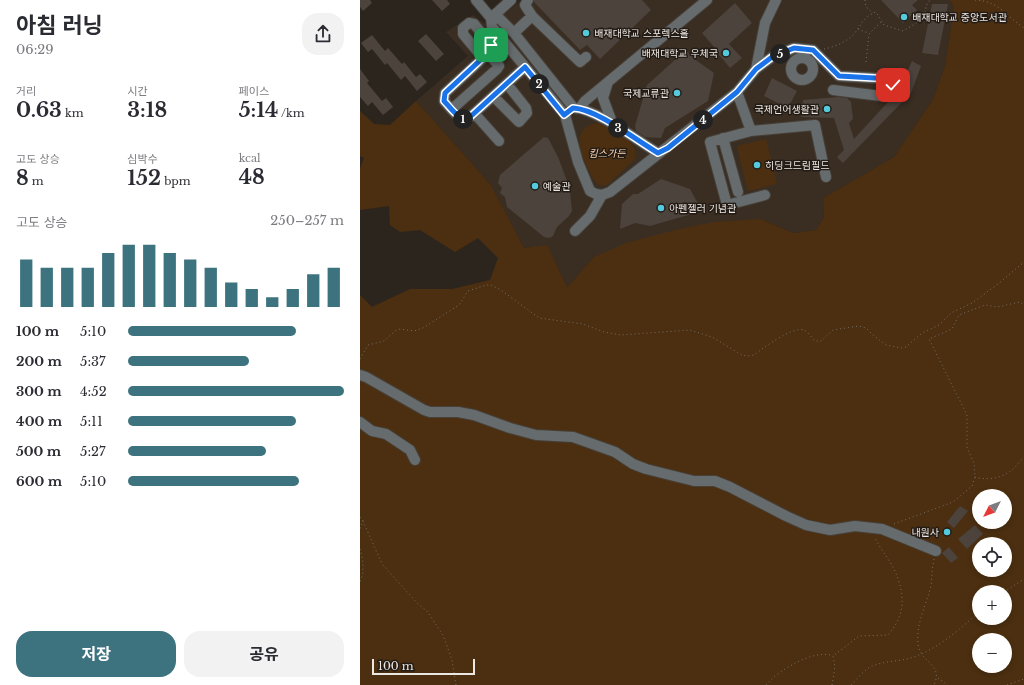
<!DOCTYPE html>
<html lang="ko">
<head>
<meta charset="utf-8">
<style>
	:root { --surface:#fff; --page:#f2f2f3; --text:#2b2b33; --muted:#7c7c81; --accent:#3d737f }
	body { margin:0; font-family:"Libre Baskerville","Noto Sans KR",serif; background:var(--page); color:var(--text); height:100vh; display:flex; flex-direction:column; font-size:15px; white-space:nowrap }
	* { box-sizing:border-box; margin:0 }
	p { font-size:13px; color:var(--muted) }
	.icon { flex:none; width:22px; height:22px; fill:none; stroke:currentColor; stroke-width:2; stroke-linecap:round; stroke-linejoin:round }
	.map { position:relative; flex:1; overflow:hidden }
	.side { display:flex; flex-direction:column; background:var(--surface); width:360px }
	.side>* { flex:none }
	.needle { width:26px; rotate:228deg }
	.buttons { position:absolute; left:612px; top:489px; display:grid; gap:8px }
	.buttons a { display:grid; place-items:center; width:40px; height:40px; border-radius:50%; background:var(--surface); box-shadow:0 2px 6px #0003; font-size:20px }
	.scale { position:absolute; left:12px; bottom:10px; width:103px; box-sizing:border-box; padding-left:4px; border:2px solid #ece7e2; border-top:0; font-size:11px; line-height:14px; white-space:nowrap; color:#ece7e2; -webkit-text-stroke:3px #231b15; paint-order:stroke }
	.pin { position:absolute; display:grid; place-items:center; width:34px; height:34px; color:#fff; margin:-17px; border-radius:8px; box-shadow:0 2px 6px #0006 }
	.km { position:absolute; width:20px; height:20px; margin:-10px; border-radius:50%; background:#222; color:#fff; font-size:11px; line-height:20px; text-align:center }
	.round { display:grid; place-items:center; flex:none; width:42px; height:42px; border-radius:16px; background:var(--page) }
	.head { display:flex; align-items:center; justify-content:space-between; height:68px; padding:0 16px }
	h1 { font-size:22px; font-weight:700; line-height:30px }
	.figures { display:grid; grid-template-columns:repeat(3,1fr); gap:6px; height:68px; padding:4px 16px }
	.figures div { display:grid; align-content:center }
	.figures b { font-size:20px; font-weight:700 }
	.figures small { font-size:11px; font-weight:400 }
	.figures p { font-size:11px }
	.chart { height:112px; padding:8px 16px }
	.chart p { display:flex; justify-content:space-between }
	.chart svg { width:100%; height:72px; margin-top:4px; stroke:var(--accent); stroke-width:6 }
	.primary-button { display:flex; gap:8px; margin-top:auto; padding:8px 16px }
	.primary-button a { flex:1; height:46px; border-radius:16px; background:var(--accent); color:#fff; font-size:16px; font-weight:700; line-height:46px; text-align:center }
	.primary-button a+a { background:var(--page); color:var(--text) }
	ul { padding:0 16px; list-style:none; font-size:13px }
	li { display:grid; grid-template-columns:64px 48px 1fr; align-items:center; height:30px }
	li i { height:10px; border-radius:5px; background:var(--accent) }
	main { display:flex; flex:1; min-height:0 }
	.map>svg:first-child { display:block }
	.built { fill:#3a2e23 }
	.green { fill:#4c2f10; fill-rule:evenodd }
	.building { fill:#4c433c }
	.lines { fill:none; stroke-linecap:round; stroke-linejoin:round }
	.minor-casing { stroke:#474039; stroke-width:12 }
	.path { stroke:#746e68; stroke-width:1; stroke-dasharray:1 3; stroke-linecap:butt }
	.minor { stroke:#666c6d; stroke-width:10 }
	.route-casing { stroke:#fff; stroke-width:8 }
	.route { stroke:#1a73e8; stroke-width:5 }
	.poi-dot { fill:#54cadd; stroke:#231b15; stroke-width:1.5 }
	.labels { text-anchor:middle; stroke-width:3; stroke-linejoin:round; paint-order:stroke }
	.poi-label { font-size:10px; fill:#ece7e2; stroke:#231b15; text-anchor:start }
	.park-label { font-size:10px; font-style:italic; fill:#fed7b5; stroke:#231b15 }
</style>
</head>
<body>
<main>
<section class="side">
<div class="head"><div><h1>아침 러닝</h1><p>06:29</p></div><a class="round"><svg class="icon" aria-label="share" viewBox="0 0 24 24"><path d="M12 15V3M7 8l5-5 5 5M5 13v7h14v-7"/></svg></a></div>
<div class="figures">
<div><p>거리</p><b>0.63<small> km</small></b></div>
<div><p>시간</p><b>3:18</b></div>
<div><p>페이스</p><b>5:14<small> /km</small></b></div>
</div>
<div class="figures">
<div><p>고도 상승</p><b>8<small> m</small></b></div>
<div><p>심박수</p><b>152<small> bpm</small></b></div>
<div><p>kcal</p><b>48</b></div>
</div>
<div class="chart"><p><span>고도 상승</span>250–257 m</p>
<svg viewBox="0 0 160 44" preserveAspectRatio="none"><path d="M5 44V15M15 44V20M25 44V20M35 44V20M45 44V11M55 44V6M65 44V6M75 44V11M85 44V15M95 44V20M105 44V29M115 44V33M125 44V38M135 44V33M145 44V24M155 44V20"/></svg>
</div>
<ul>
<li><b>100 m</b>5:10<i style="width:78%"></i></li>
<li><b>200 m</b>5:37<i style="width:56%"></i></li>
<li><b>300 m</b>4:52<i style="width:100%"></i></li>
<li><b>400 m</b>5:11<i style="width:78%"></i></li>
<li><b>500 m</b>5:27<i style="width:64%"></i></li>
<li><b>600 m</b>5:10<i style="width:79%"></i></li>
</ul>
<div class="primary-button"><a>저장</a><a>공유</a></div>
</section>
<div class="map">
<svg width="664" height="685" viewBox="0 0 664 685">
	<rect width="100%" height="100%" fill="#2c251e"/>
	<path class="built" d="M162 0H590L594 7 585 66 573 99 534 157 463 198 464 217 456 230 433 233 401 219 234 257 207 287 187 246 164 248 131 185 56 101 108 56 86 32 113 15 125 24 144 14Z"/>
	<path class="green" d="M590 0H664V685H0V295L12 307 50 289H92L130 280 138 258 118 238 95 252 60 230 40 232 30 225 29 206 0 210V168L4 158 0 156V111L14 124 30 125 56 101 131 185 164 248 187 245 207 287 234 257 266 243 315 230 354 222 401 219 433 233 456 230 464 217 463 198 534 157 573 99 585 66 594 7ZM619 496H645V522H619ZM619 544H645V570H619ZM619 592H645V618H619ZM619 640H645V666H619Z
		M237 123C250 127 283 143 274 160L247 185C244 185 241 186 238 184 233 180 230 173 228 168 219 151 211 128 237 123Z
		M406 139 417 184 388 191 377 146Z"/>
	<path class="building" d="M0 0H10L12 3 3 11 0 7Z
		M72 0H87L90 4 82 11Z
		M174 0H282L291 10 240 59 227 45 220 50 174 2Z
		M521 0H558L552 5 557 10 543 23Z
		M375 3 392 23 369 44 382 58 370 68 354 49 355 48 342 33Z
		M572 4H588L578 55 562 53Z
		M66 34 84 54 76 61 58 41Z
		M12 35 25 51 28 48 42 64 44 62 56 77 60 74 67 82 57 91 45 76 41 80 27 63 25 65 12 49 8 52 1 43Z
		M326 50 333 58 354 73 348 101 305 128 301 138 285 137 276 131 275 126 287 85Z
		M552 61 561 66 551 93 483 163 477 157 484 150 474 118 441 117 443 100 478 97 487 98 491 102 493 119 489 123 494 139 539 90Z
		M0 69 9 81 7 83 22 101 26 98 33 107 23 115 12 102 8 106 0 97Z
		M412 78 437 91 428 108 404 96Z
		M184 137 188 138 198 157 210 189 211 202 212 211 209 216 197 227 193 236 189 238 184 237 147 207 145 197 140 193 142 188 138 183 140 175Z
		M301 179 330 189 342 211 290 226 275 223 260 229 262 204 273 194H278Z
		M600 506 608 511 594 528 587 522Z
		M615 525 623 534 607 549 598 539Z
		M589 547 598 558 591 563 582 553Z"/>
	<g class="lines">
		<defs>
			<path id="minor" d="M116 0 131 18
				M168 0 165 5 172 16 220 62 226 57
				M131 18 132 27 205 115 218 162 230 191 236 194 242 195 250 192 377 92 396 69 405 23 416 0
				M131 18 140 19 154 33 213 107
				M131 18 151 0
				M154 33 172 16
				M123 58 103 34V28L109 23 114 24 131 45C131 51 127 54 123 58L85 93 84 101C91 108 99 122 110 117L165 67
				M431 69a11 11 0 1 1 22 0a11 11 0 1 1-22 0Z
				M396 69 412 57 434 48 453 50 479 76 533 79C533 88 528 91 521 96L473 90
				M248 82 243 98 253 125
				M377 92 391 131
				M133 96 159 122 167 113 166 108 147 84
				M214 108C237 109 278 141 298 153
				M220 108 225 101 347 0
				M92 109 137 69 139 66 128 53
				M114 113 139 141
				M363 138 378 192
				M405 195 367 205 350 142 391 131 455 125 466 177
				M215 231 230 216 242 195
				M0 375 6 377 64 410 70 412H98L114 415 150 428 176 435 213 437 255 452 273 464 286 469 334 481H355L370 487 426 516 446 525 470 530 495 526 522 529 576 551
				M0 422 12 431 26 434 50 450 55 460"/>
		</defs>
		<use href="#minor" class="minor-casing"/>
		<path class="path" d="M505 0 506 7 513 13
			M615 0C639 1 646 16 664 28
			M498 29 508 33
			M464 49C475 47 486 42 494 34 502 24 503 17 516 12L524 25 543 31 565 18 566 6 570 0
			M506 62 509 34 521 22
			M0 359 8 345 24 341 35 331 40 329 54 331 63 328 99 305 108 291 126 285H131L141 290 179 318 223 324 244 332 261 335 330 330 352 337 382 355 388 356 394 355C403 348 433 326 444 330 447 331 452 338 455 341H461L473 330 499 326 506 328 513 335 526 345 541 348 546 347 562 333 579 325 591 313 612 303 638 284 664 262
			M615 477C628 481 645 478 655 467 658 464 660 460 664 458
			M0 517 3 521 0 529
			M3 521 22 564 58 604 67 611 83 635 92 660 96 685
			M534 524 593 502 612 486 615 477 614 463 607 448V415L569 339 592 329 599 315 625 305 637 307 660 302 664 305
			M0 549C3 559 5 571 0 582
			M574 559C572 568 572 577 571 586 566 605 556 624 558 643 559 663 584 663 574 685
			M644 592 664 579
			M578 678 588 685
			M406 685C417 671 455 648 473 656
			M472 685 475 667 473 656 499 636 528 635C547 613 545 592 533 567 527 557 520 548 515 538
			M491 685C497 679 504 670 512 666 527 660 544 662 559 655 581 646 601 628 619 612
			M647 685 664 679"/>
		<use href="#minor" class="minor"/>
	</g>
	<g class="lines">
		<defs>
			<path id="route" d="M131 45 128 53 85 93 84 101C91 108 99 122 110 117L165 67 204 115 213 108C237 109 276 140 298 153L308 148 377 92 396 69 412 57 434 48 453 50 479 76 532 79 533 85"/>
		</defs>
		<use href="#route" class="route-casing"/>
		<use href="#route" class="route"/>
	</g>
	<g class="poi-dot">
		<circle cx="544" cy="17" r="4"/>
		<circle cx="226" cy="33" r="4"/>
		<circle cx="366" cy="53" r="4"/>
		<circle cx="317" cy="93" r="4"/>
		<circle cx="467" cy="109" r="4"/>
		<circle cx="397" cy="165" r="4"/>
		<circle cx="175" cy="186" r="4"/>
		<circle cx="301" cy="208" r="4"/>
		<circle cx="587" cy="532" r="4"/>
	</g>
	<g class="labels">
		<g class="poi-label">
			<text x="552" y="21">배재대학교 중앙도서관</text>
			<text x="234" y="37">배재대학교 스포렉스홀</text>
			<text x="358" y="57" text-anchor="end">배재대학교 우체국</text>
			<text x="309" y="97" text-anchor="end">국제교류관</text>
			<text x="459" y="113" text-anchor="end">국제언어생활관</text>
			<text x="405" y="169">히딩크드림필드</text>
			<text x="183" y="190">예술관</text>
			<text x="309" y="212">아펜젤러 기념관</text>
			<text x="579" y="536" text-anchor="end">내원사</text>
		</g>
		<g class="park-label">
			<text x="247" y="157">킴스가든</text>
		</g>
	</g>
</svg>
<div class="buttons">
<a><svg class="needle" viewBox="-14 -14 28 28"><path d="M0-13l5 13h-10z" fill="#e53935"/><path d="M0 13l5-13h-10z" fill="#7c7c81"/></svg></a>
<a><svg class="icon" aria-label="locate" viewBox="0 0 24 24"><circle cx="12" cy="12" r="6"/><path d="M12 2v4M12 18v4M2 12h4M18 12h4"/></svg></a>
<a>+</a>
<a>−</a>
</div>
<div class="scale">100 m</div>
<div class="pin" style="left:131px;top:45px;background:#1e9e55"><svg class="icon" aria-label="arrive" viewBox="0 0 24 24"><path d="M6 21V4h12l-3 4 3 4H6"/></svg></div>
<div class="pin" style="left:533px;top:85px;background:#d93025"><svg class="icon" aria-label="check" viewBox="0 0 24 24"><path d="M5 12l5 5 9-10"/></svg></div>
<b class="km" style="left:103px;top:119px">1</b>
<b class="km" style="left:179px;top:84px">2</b>
<b class="km" style="left:258px;top:128px">3</b>
<b class="km" style="left:343px;top:120px">4</b>
<b class="km" style="left:420px;top:54px">5</b>
</div>
</main>
</body>
</html>
